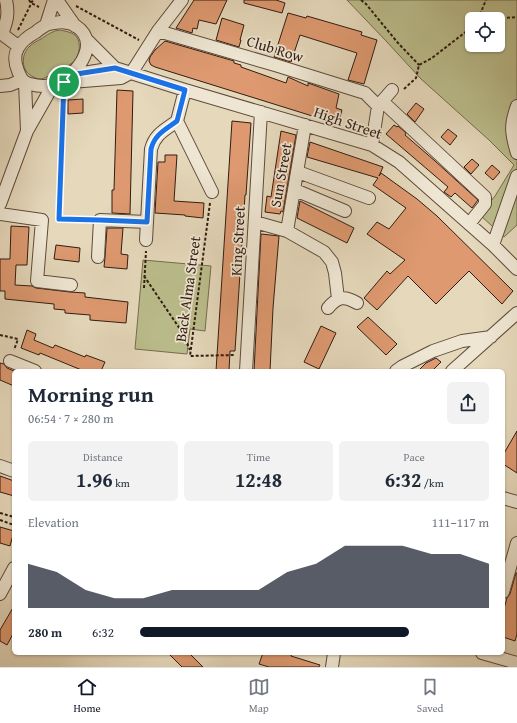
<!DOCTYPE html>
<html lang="en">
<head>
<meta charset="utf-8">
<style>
	:root { --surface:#fff; --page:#f2f2f3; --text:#1f2937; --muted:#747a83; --line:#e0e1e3; --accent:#111827 }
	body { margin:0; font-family:"Gentium Book Plus",serif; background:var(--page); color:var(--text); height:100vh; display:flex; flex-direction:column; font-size:15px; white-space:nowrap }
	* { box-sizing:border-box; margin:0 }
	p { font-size:13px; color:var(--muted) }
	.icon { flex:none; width:22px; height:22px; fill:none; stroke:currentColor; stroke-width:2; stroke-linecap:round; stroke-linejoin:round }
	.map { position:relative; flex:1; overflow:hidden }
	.details { position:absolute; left:12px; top:369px; width:493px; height:286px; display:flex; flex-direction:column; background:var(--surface); border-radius:6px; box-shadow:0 1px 3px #0004 }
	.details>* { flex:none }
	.fabs { position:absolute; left:465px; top:12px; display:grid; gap:8px }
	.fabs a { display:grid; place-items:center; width:40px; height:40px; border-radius:6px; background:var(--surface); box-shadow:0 1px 3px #0004; font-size:20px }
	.pin { position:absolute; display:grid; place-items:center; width:34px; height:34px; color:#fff; margin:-17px; border:2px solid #fff; border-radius:50%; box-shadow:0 1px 4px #0007 }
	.round { display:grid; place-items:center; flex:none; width:42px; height:42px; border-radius:6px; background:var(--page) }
	.headline { display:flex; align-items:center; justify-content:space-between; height:68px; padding:0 16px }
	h1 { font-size:22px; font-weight:700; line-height:30px }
	.stats { display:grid; grid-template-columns:repeat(3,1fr); gap:6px; height:68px; padding:4px 16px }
	.stats div { display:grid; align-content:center; border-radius:6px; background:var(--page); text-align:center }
	.stats b { font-size:20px; font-weight:700 }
	.stats small { font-size:11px; font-weight:400 }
	.stats p { font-size:11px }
	.chart { height:112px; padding:8px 16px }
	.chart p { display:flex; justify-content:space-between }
	.chart svg { width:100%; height:72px; margin-top:4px; fill:var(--accent); opacity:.7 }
	ul { padding:0 16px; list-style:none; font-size:13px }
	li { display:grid; grid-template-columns:64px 48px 1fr; align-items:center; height:30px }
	li i { height:10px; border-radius:5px; background:var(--accent) }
	.dock { display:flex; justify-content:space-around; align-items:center; height:56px; border-top:1px solid var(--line); background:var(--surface); font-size:11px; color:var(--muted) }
	.dock a { display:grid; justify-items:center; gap:2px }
	.dock .current { color:var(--accent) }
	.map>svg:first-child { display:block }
	.green { fill:#bbbd8c; stroke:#766c4f; fill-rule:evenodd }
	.building { fill:#de9970; stroke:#311c12 }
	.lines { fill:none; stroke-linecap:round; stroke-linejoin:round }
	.minor-casing { stroke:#5e4b3c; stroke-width:14 }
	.path { stroke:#311c12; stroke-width:2; stroke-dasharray:3 2; stroke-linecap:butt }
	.minor { stroke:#eee6d3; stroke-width:12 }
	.route-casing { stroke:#fff; stroke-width:8 }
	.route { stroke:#1a73e8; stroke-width:5 }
	.labels { text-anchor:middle; stroke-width:3.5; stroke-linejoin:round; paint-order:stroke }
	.street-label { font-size:15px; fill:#311c12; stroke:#eee6d3 }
</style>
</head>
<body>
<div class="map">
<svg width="517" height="667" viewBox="0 0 517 667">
	<rect width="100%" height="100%" fill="#e5d8bb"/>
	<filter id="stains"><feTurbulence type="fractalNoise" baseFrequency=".005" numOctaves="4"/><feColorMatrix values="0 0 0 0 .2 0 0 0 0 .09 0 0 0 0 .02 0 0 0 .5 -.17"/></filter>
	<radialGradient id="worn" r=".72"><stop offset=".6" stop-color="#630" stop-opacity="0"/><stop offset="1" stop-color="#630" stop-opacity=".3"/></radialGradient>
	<path class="green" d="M347 0H517V225L504 237 480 215 495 196 514 165 489 140 421 79 387 42ZM472 19H498V45H472Z
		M60 30C65 31 71 32 75 35 82 42 80 57 72 63 68 66 61 69 56 72 51 75 45 79 39 79 34 78 29 75 26 71 21 63 23 52 30 46 33 43 37 41 41 39 47 35 52 31 60 30Z
		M143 260 211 266 205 331 190 329 187 354 135 349Z"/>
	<path class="building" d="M194 0H227L216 24 199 20 197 29 193 28 192 33 176 28Z
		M244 0H276L285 3 282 13 244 3Z
		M288 13 306 18 307 16 362 32 361 35 377 40 364 84 348 80 357 53 300 35 291 62 274 57Z
		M222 18 244 25 240 40H241L239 47 216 40Z
		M165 41 234 61V63L241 65V67L286 83 288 77 308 86V83L339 94 336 108 342 110 338 124 155 67 151 65 149 61 150 57 155 50Z
		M117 90 133 91 130 214 112 213V190H114Z
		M83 99V113L68 114V100Z
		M416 103 424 109 415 122 407 114Z
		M232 121 251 123 246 195H245L235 351H230L229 371H216Z
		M394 125 397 127 398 126 406 133 405 135 435 161 478 200 472 208 455 193 451 197 444 192 448 187 386 134Z
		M448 129 457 136 450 145 441 137Z
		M281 131 296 135 283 212 281 211 280 214 265 212 267 196 271 197Z
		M310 142 383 167 379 176 381 173 417 199 437 216 513 291 502 304 469 271 436 304 408 276 377 310 364 298 387 271 390 274 405 260 367 234 377 222 389 229 406 208 373 185 378 178 307 157Z
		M165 155H177L174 201 204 203 203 218 185 216V215L155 213 158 162H165Z
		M472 159 479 165 471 174 464 167Z
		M492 165 500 172 493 180 485 173Z
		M300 201 354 228 347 243 297 218Z
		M11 226 29 227 27 265H16L15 285 32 286 36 288 70 292 85 293V297L128 302 126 323 90 320V315L65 313V310L54 309V304L5 299V291H0V259H10Z
		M107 228H123L121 254 128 255 127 269 104 267 105 257Z
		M261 234 279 236 273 308 270 371H254Z
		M56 245 80 248 79 262 54 259Z
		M368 317 397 344 386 355 357 327Z
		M321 326 336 333 319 369 304 362Z
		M27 330 36 334 34 340 53 348 55 345 85 357 86 355 105 362 101 371H84L40 353 39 355 21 348Z
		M436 358 441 362 432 371H418L426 363Z
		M0 363 4 364 7 368 14 371V386L0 380Z
		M517 431V473L503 464V455Z
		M0 476 14 481V496L0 492Z
		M0 527 14 531 10 546 0 543Z
		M516 573H517V634L515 641 503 637V612L507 598 510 594Z
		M14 606V632L7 645 0 641V630Z
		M168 653H189L203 667H182Z
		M263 653H292L291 656 320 665 319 667H269L259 664Z"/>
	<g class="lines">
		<defs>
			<path id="minor" d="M6 0C9 14 7 21 2 34L18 46
				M57 0 75 26
				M61 22C66 23 72 23 76 26 103 44 74 80 51 85 44 87 37 86 30 84 22 82 21 78 18 71 10 52 20 41 36 32 39 29 43 27 46 25 51 23 56 23 61 22Z
				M46 25 54 0
				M158 31 275 65 365 93 378 106 372 145
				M86 39 115 68
				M70 75 115 68 185 90 372 145 399 162 493 245 517 269
				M71 82 121 78 132 72 158 31 182 0
				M25 83 27 131
				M0 86 10 85 22 80
				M185 90 177 121 212 192
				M382 101 485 197V204L469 224
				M378 106 392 90
				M517 106C510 125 511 133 517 153
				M298 172 369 198
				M295 190 345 211
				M0 204 27 131 53 85
				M0 214 42 220 37 281 71 285
				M255 222 287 231 324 252 332 262 335 273 338 299
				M287 231 305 125
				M146 240 151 149C155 134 165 130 177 121
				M493 245 517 176
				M98 257 100 220 147 222
				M328 308C337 297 344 295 357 303
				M10 361 35 371
				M246 371 261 112
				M396 371 403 366 433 351 462 341 491 337
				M452 371 517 313
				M0 466 14 471
				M503 498 517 502
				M503 592 517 543
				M0 594 14 568
				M482 653 517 663
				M332 667 334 653"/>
		</defs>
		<use href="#minor" class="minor-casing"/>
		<path class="path" d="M29 0 31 3 39 7
			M361 0 366 4 398 43 419 65
			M76 6 139 40
			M478 19 486 0
			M492 19 517 17
			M18 30 33 0
			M404 89 416 78 419 65 432 58 472 27
			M63 93 59 219 89 220
			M210 203 190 356 235 355
			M144 276 182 332 190 350
			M144 288 146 251
			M0 335 18 339 14 350
			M0 513 14 517
			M0 520 14 525"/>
		<use href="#minor" class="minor"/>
	</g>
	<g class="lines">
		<defs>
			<path id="route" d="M115 68 185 90 177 121C165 130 155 134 151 149L147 222 100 220 59 219 64 82 57 83 70 75Z"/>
		</defs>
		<use href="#route" class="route-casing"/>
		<use href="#route" class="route"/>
	</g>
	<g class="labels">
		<g class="street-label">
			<text transform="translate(275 49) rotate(17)" y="5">Club Row</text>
			<text transform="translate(348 123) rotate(19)" y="5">High Street</text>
			<text transform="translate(281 175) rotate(-80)" y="5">Sun Street</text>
			<text transform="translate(238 241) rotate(-87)" y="5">King Street</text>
			<text transform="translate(188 289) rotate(-82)" y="5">Back Alma Street</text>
		</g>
	</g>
	<rect width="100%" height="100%" filter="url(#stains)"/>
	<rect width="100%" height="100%" fill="url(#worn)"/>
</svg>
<div class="fabs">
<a><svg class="icon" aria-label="locate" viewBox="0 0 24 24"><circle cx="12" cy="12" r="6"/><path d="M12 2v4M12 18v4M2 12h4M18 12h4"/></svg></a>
</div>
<div class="pin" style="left:64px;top:82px;background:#1e9e55"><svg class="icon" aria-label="arrive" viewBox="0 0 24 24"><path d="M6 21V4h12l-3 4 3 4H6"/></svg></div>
<section class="details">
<div class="headline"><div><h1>Morning run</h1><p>06:54 · 7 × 280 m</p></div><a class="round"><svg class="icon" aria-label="share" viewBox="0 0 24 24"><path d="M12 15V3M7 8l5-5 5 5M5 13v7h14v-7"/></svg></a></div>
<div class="stats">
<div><p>Distance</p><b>1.96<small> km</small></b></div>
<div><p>Time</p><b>12:48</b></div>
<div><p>Pace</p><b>6:32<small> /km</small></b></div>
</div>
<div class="chart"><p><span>Elevation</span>111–117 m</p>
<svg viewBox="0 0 160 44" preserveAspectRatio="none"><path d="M0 44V17L10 22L20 33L30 38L40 38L50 33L60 33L70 33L80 33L90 22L100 17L110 6L120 6L130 6L140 11L150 11L160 17V44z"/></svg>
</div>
<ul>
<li><b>280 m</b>6:32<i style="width:77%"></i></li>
</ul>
</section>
</div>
<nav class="dock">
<a class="current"><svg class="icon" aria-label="home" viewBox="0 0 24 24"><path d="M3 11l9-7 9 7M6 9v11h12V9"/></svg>Home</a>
<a><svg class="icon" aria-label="map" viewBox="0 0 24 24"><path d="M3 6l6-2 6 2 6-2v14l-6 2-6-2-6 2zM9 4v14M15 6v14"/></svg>Map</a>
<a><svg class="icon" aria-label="saved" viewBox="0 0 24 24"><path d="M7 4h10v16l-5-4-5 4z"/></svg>Saved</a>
</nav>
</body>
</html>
